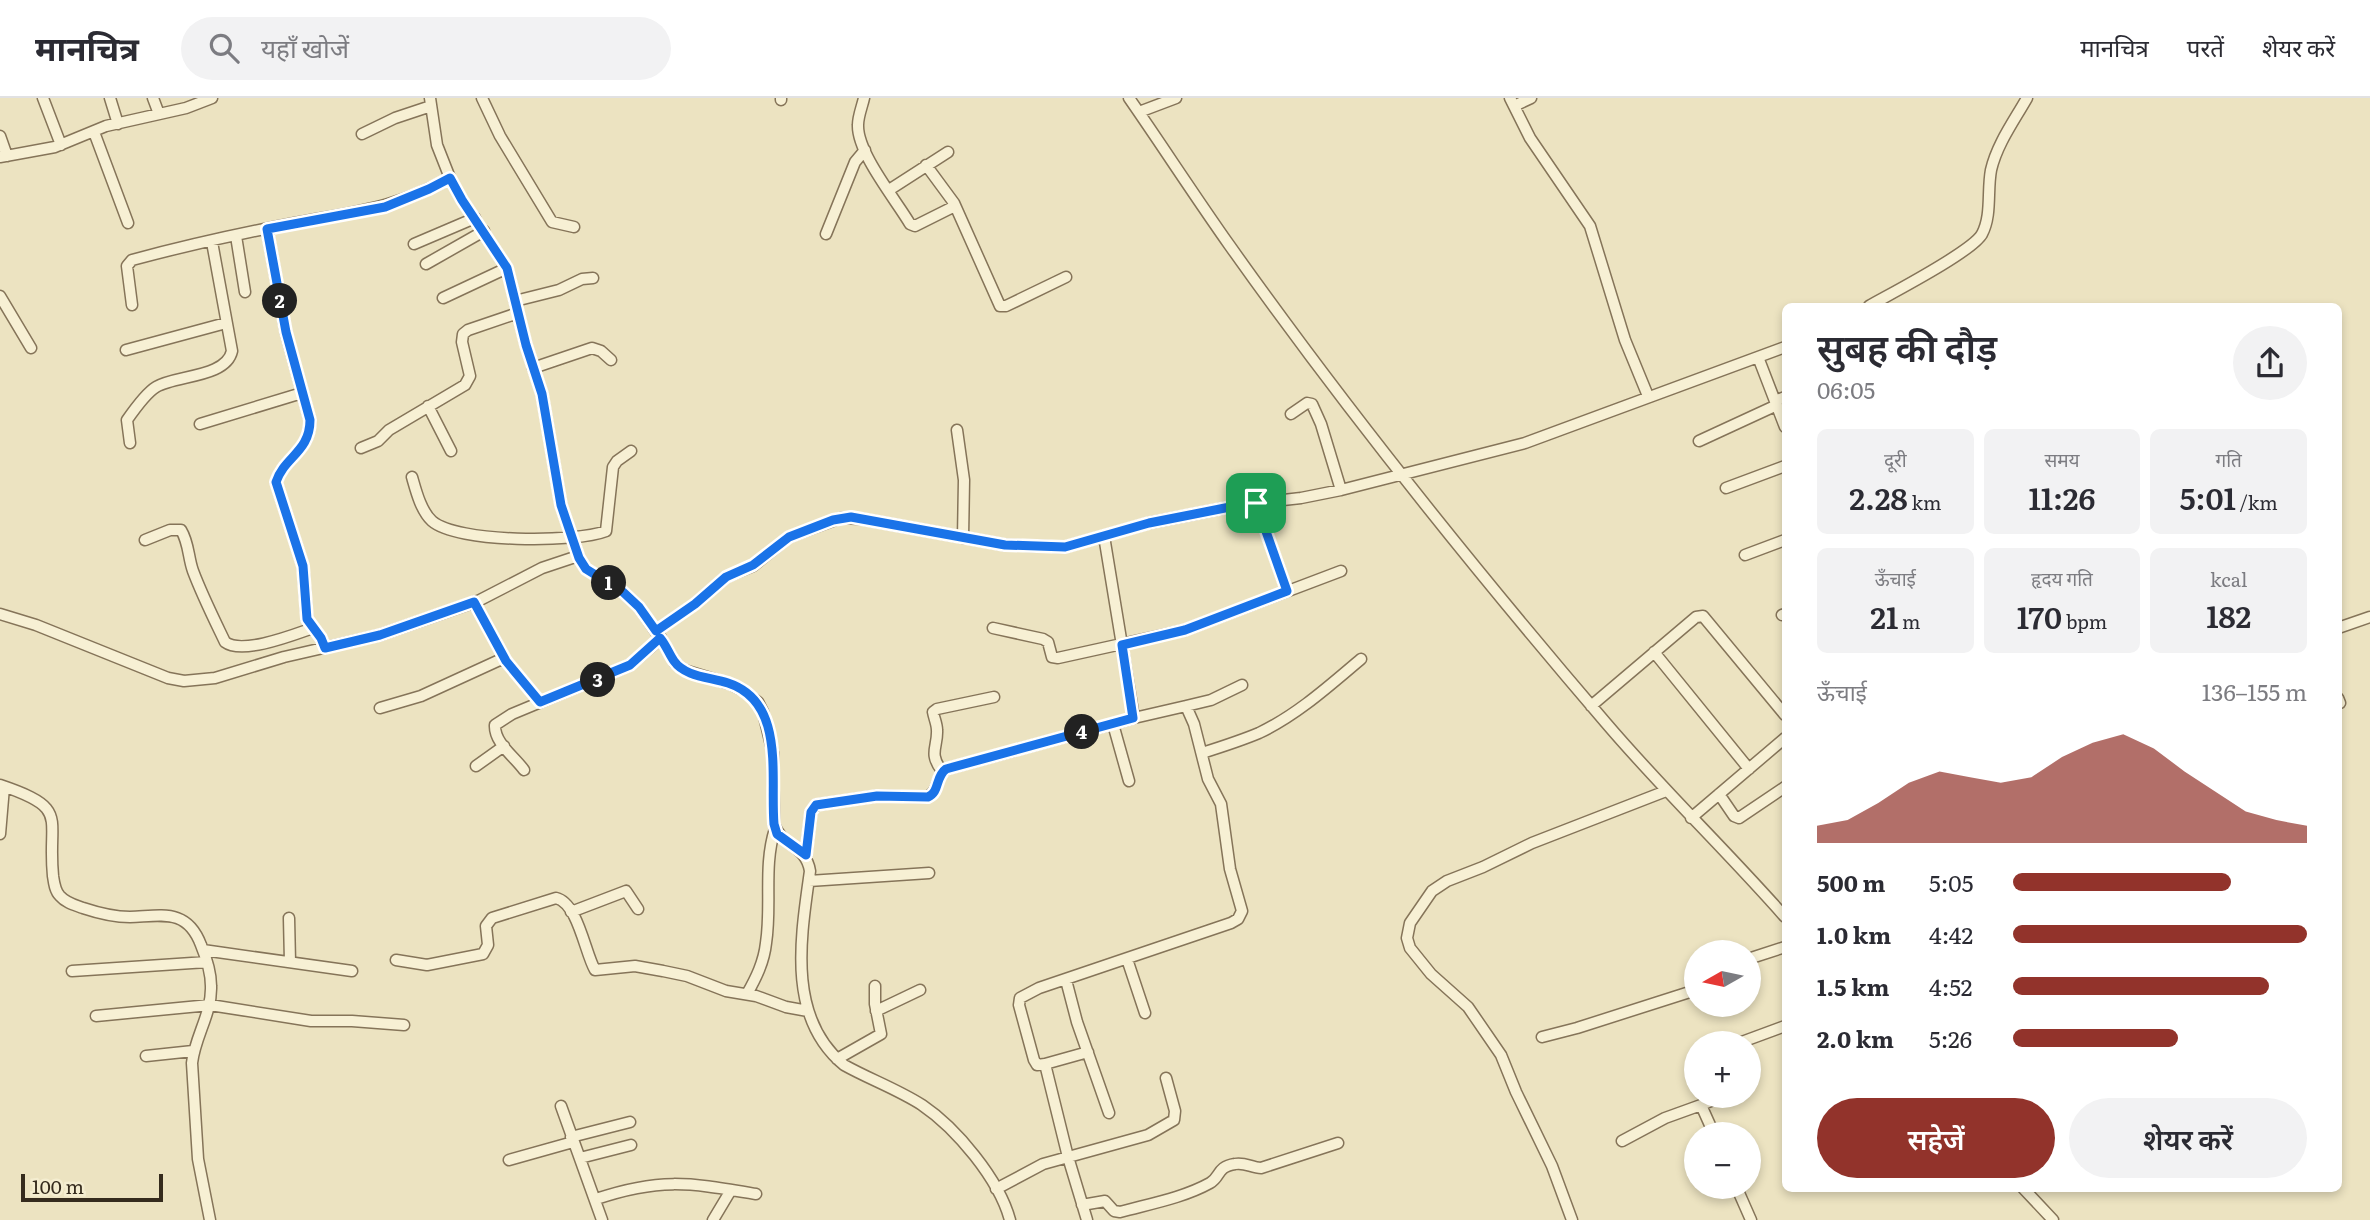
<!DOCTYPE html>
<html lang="hi">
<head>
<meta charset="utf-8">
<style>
	:root { --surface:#fff; --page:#f2f2f3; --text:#2b2b33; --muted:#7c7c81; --line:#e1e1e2; --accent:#92332b }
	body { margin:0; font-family:Literata,"Noto Sans Devanagari",serif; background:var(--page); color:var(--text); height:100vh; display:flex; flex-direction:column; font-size:26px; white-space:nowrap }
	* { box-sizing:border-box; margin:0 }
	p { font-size:23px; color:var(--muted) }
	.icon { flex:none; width:38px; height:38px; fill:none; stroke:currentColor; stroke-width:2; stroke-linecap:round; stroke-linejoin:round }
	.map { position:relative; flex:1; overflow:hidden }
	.sheet { position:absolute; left:1782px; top:205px; width:560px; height:889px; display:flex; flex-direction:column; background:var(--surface); border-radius:10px; box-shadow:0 4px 10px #0003 }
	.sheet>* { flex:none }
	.needle { width:46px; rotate:261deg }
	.buttons { position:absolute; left:1684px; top:842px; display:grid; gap:14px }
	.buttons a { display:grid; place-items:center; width:77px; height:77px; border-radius:50%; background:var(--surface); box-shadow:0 4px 10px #0003; font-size:35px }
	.scale { position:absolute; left:21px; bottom:18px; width:142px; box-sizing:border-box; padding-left:7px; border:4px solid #352b1d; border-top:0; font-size:19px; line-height:24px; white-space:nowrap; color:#352b1d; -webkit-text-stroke:5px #f4edd0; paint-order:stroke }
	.pin { position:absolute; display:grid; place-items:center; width:60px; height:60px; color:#fff; margin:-30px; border-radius:14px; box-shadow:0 4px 10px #0006 }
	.km { position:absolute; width:35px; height:35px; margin:-18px; border-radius:50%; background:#222; color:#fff; font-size:19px; line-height:35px; text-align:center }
	.round { display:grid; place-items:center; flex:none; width:74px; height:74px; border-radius:37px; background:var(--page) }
	.overview { display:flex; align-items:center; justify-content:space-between; height:119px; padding:0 35px }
	h1 { font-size:38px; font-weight:600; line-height:52px }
	.figures { display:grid; grid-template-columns:repeat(3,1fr); gap:10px; height:119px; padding:7px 35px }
	.figures div { display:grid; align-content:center; border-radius:10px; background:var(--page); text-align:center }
	.figures b { font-size:30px; font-weight:600 }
	.figures small { font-size:19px; font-weight:400 }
	.figures p { font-size:19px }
	.chart { height:196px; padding:14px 35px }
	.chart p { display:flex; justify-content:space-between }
	.chart svg { width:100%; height:126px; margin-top:7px; fill:var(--accent); opacity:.7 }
	.primary-button { display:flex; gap:14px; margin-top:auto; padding:14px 35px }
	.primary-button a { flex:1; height:80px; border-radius:42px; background:var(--accent); color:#fff; font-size:28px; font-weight:600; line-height:80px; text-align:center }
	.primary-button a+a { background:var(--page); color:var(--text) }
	ul { padding:0 35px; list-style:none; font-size:23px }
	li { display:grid; grid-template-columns:112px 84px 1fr; align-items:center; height:52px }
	li i { height:18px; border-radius:9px; background:var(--accent) }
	header { display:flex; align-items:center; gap:42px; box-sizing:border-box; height:98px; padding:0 35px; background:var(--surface); border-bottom:2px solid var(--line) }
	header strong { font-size:33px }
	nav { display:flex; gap:38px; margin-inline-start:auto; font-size:24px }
	.search { width:490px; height:63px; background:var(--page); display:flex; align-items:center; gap:18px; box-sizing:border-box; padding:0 24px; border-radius:38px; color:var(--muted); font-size:26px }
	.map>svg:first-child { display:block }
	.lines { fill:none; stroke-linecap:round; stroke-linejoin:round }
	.minor-casing { stroke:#857459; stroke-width:13 }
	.minor { stroke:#f7f0d4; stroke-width:10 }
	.route-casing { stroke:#fff; stroke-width:14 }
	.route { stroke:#1a73e8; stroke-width:9 }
</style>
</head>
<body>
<header>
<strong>मानचित्र</strong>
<div class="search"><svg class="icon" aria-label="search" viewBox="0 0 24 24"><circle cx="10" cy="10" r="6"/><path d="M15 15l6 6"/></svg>यहाँ खोजें</div>
<nav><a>मानचित्र</a><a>परतें</a><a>शेयर करें</a></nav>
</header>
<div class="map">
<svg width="2370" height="1122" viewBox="0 0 2370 1122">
	<rect width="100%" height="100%" fill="#ece3c1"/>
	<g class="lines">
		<defs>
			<path id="minor" d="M43 0 61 47
				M110 0 118 26
				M153 0 159 16
				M430 0 437 47 450 80 462 102 507 170 526 247 542 296 561 407 579 460 586 471 623 494 639 509 663 544 675 565 684 572 730 586 744 593 758 604 763 614 773 655 774 726C782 749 806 747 810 773 801 838 786 919 844 967 869 981 897 991 922 1007 956 1030 999 1081 1010 1122
				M482 0 500 38 552 124 574 129
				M864 0C862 9 858 18 858 27 857 55 896 102 910 126L915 128 955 108
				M1129 0C1163 49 1196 100 1230 148 1347 313 1475 472 1606 625 1663 692 1727 753 1785 819
				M1510 0 1530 40 1590 128 1625 242 1648 298
				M781 2V0
				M1514 8 1531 0
				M1139 14 1176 0
				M94 34 128 125
				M362 36 395 20 431 8
				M0 38 7 58
				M0 59 55 49 106 28 186 10 212 0
				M926 67 954 105 1000 208H1006L1066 179
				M889 92 948 54
				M267 131 286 235 310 322C310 354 284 359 276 384L303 468 307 521 321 540 325 550
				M826 136 855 64 865 52
				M236 138 245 194
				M414 146 475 120
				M426 166 484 133
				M0 198 31 250
				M443 200 507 170
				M515 203 559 192 582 181 593 180
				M132 207 127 168 132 162C184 148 237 136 290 126 351 114 395 111 450 80
				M1869 208C1890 196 1972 154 1982 136 1992 117 1987 93 1991 72 1997 46 2014 23 2027 0
				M126 252 226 225
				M1758 259 1785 329
				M533 270 592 250 601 253 611 262
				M1775 303 1785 299
				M428 308 451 353
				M1291 316 1307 305 1312 306 1321 326 1341 392
				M200 326 302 295
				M957 332 964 382 963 440
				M1699 343 1777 307
				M130 345 127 322C134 312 146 295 156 289 175 277 226 280 232 253L212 144
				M361 350 378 343 389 332 465 287 470 278 462 244 463 236 468 232 518 215
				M412 379C416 393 421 413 432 423 457 445 576 445 606 433L613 369 617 363 631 353
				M1726 390 1785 368
				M1256 405 1287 493
				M145 442 170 432H181C189 445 188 459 193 473 202 497 214 521 225 544 242 557 293 537 313 530
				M1745 457 1785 442
				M474 504 506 563 540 604
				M0 516 36 527 168 580 184 583 215 580 284 559 380 537 478 503 542 470 578 458
				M1782 517 1785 516
				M993 530 1043 541 1048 544 1052 559 1058 560 1185 532 1341 473
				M2338 530 2370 519
				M656 533 695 506 726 479 753 468 789 439 841 420 862 421 1005 447 1065 449 1149 425 1240 407 1301 400 1341 392 1525 345 1785 249
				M1654 554 1749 671
				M2338 600 2340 605
				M1186 608 1211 602 1242 587
				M1591 608 1696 519 1703 518 1785 617
				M380 610 421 598 504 560
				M1113 626 1129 683
				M1202 655C1221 649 1240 643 1259 635 1297 617 1329 588 1361 561
				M476 668 504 648
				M524 672C515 659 494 645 495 627L512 616 630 567 661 540
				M942 673C928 655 938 649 937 632 937 626 934 620 933 614L937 611 994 599
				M0 687C71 711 47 718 53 778 54 785 55 793 60 798 66 805 75 807 83 810 98 815 114 819 130 819 162 818 187 810 201 847 206 859 211 874 211 888 212 916 195 938 192 965L198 1061 210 1122
				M1719 696 1734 718 1739 720 1785 689
				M1691 720 1785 640
				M0 736 4 689
				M806 757 811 714 816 707 877 698 927 699C940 693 935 679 946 671L1134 620
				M809 783 929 775
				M571 814 626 793 638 811
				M289 820 290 864
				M203 852 352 873
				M1127 861 1145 915
				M1748 861 1785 849
				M396 862 427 867 483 856 488 847 486 828 492 820 556 800C578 805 585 855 595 872L635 868 663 873 687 878 726 893 756 898 786 909 808 913
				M72 873 207 864
				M1066 882 1077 924 1109 1015
				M747 896C756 880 764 864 766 845 772 807 763 768 775 731
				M876 913 920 892
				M96 918 210 907 311 923H352L404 927
				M1542 939 1577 930 1696 892
				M1739 945 1785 928
				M146 958 193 953
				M837 961 881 936 875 906V888
				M1045 966 1088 954
				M561 1008 602 1122
				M1714 1036 1701 1007 1723 998
				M571 1039 630 1024
				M1622 1043 1665 1020 1701 1007
				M580 1060 631 1047
				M509 1062 573 1044
				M1736 1088 1751 1122
				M2023 1090 2053 1122
				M996 1091 1043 1066 1148 1037 1174 1022 1175 1013 1166 980
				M596 1101C661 1079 690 1085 756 1096
				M1082 1107 1105 1103 1114 1113 1120 1114C1149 1106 1183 1100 1210 1085 1221 1079 1216 1069 1235 1066 1245 1064 1252 1070 1261 1070L1338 1045
				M713 1122 731 1092
				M1087 1122 1068 1059 1045 966 1037 967 1034 962 1019 907 1020 900 1039 890 1231 825 1238 821 1242 813 1230 771 1221 706 1208 681 1194 626 1186 608 1134 620 1104 438
				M1572 1122 1552 1068 1516 994 1501 957 1468 909 1431 876 1410 850 1407 840 1410 825 1432 793 1447 783 1483 769 1532 745 1666 693"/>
		</defs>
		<use href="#minor" class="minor-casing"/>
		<use href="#minor" class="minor"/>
	</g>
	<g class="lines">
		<defs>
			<path id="route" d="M450 80 462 102 507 170 526 247 542 296 561 407 579 460 586 471 623 494 639 509 656 533 695 506 726 479 753 467 789 439 833 422 851 419 1005 447 1065 449 1149 425 1240 407 1256 405 1287 493 1185 532 1122 547 1133 620 946 671C935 679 940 694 928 699L877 698 816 707 811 714 806 757 777 736 774 726C770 679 786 604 728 585 710 579 685 579 674 563 669 556 666 547 660 540L630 567 540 604 506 563 474 504 380 537 325 550 321 540 307 521 303 468 276 384C284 359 310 354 310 322L286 234 267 131 385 109 429 91Z"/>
		</defs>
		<use href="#route" class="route-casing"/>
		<use href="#route" class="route"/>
	</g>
</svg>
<div class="buttons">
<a><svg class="needle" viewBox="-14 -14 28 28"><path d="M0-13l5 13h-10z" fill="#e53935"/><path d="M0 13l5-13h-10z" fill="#7c7c81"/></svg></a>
<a>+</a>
<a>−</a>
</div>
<div class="scale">100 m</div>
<div class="pin" style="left:1256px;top:405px;background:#1e9e55"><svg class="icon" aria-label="arrive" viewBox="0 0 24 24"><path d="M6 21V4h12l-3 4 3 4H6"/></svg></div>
<b class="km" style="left:609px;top:485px">1</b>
<b class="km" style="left:280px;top:203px">2</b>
<b class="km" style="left:598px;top:582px">3</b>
<b class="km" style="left:1082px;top:634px">4</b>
<section class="sheet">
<div class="overview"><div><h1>सुबह की दौड़</h1><p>06:05</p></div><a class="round"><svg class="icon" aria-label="share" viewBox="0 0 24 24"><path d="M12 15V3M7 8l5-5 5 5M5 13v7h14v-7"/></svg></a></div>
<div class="figures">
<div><p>दूरी</p><b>2.28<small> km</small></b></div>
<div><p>समय</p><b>11:26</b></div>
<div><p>गति</p><b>5:01<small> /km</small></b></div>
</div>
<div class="figures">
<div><p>ऊँचाई</p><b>21<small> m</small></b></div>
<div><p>हृदय गति</p><b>170<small> bpm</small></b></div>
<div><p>kcal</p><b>182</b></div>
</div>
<div class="chart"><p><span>ऊँचाई</span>136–155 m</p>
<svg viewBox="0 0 160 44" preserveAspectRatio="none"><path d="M0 44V38L10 36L20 30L30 23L40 19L50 21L60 23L70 21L80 14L90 9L100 6L110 11L120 19L130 26L140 33L150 36L160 38V44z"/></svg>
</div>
<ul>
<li><b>500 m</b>5:05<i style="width:74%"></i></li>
<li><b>1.0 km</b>4:42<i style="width:100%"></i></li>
<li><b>1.5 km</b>4:52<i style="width:87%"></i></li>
<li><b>2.0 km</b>5:26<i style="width:56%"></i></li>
</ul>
<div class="primary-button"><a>सहेजें</a><a>शेयर करें</a></div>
</section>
</div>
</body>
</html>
